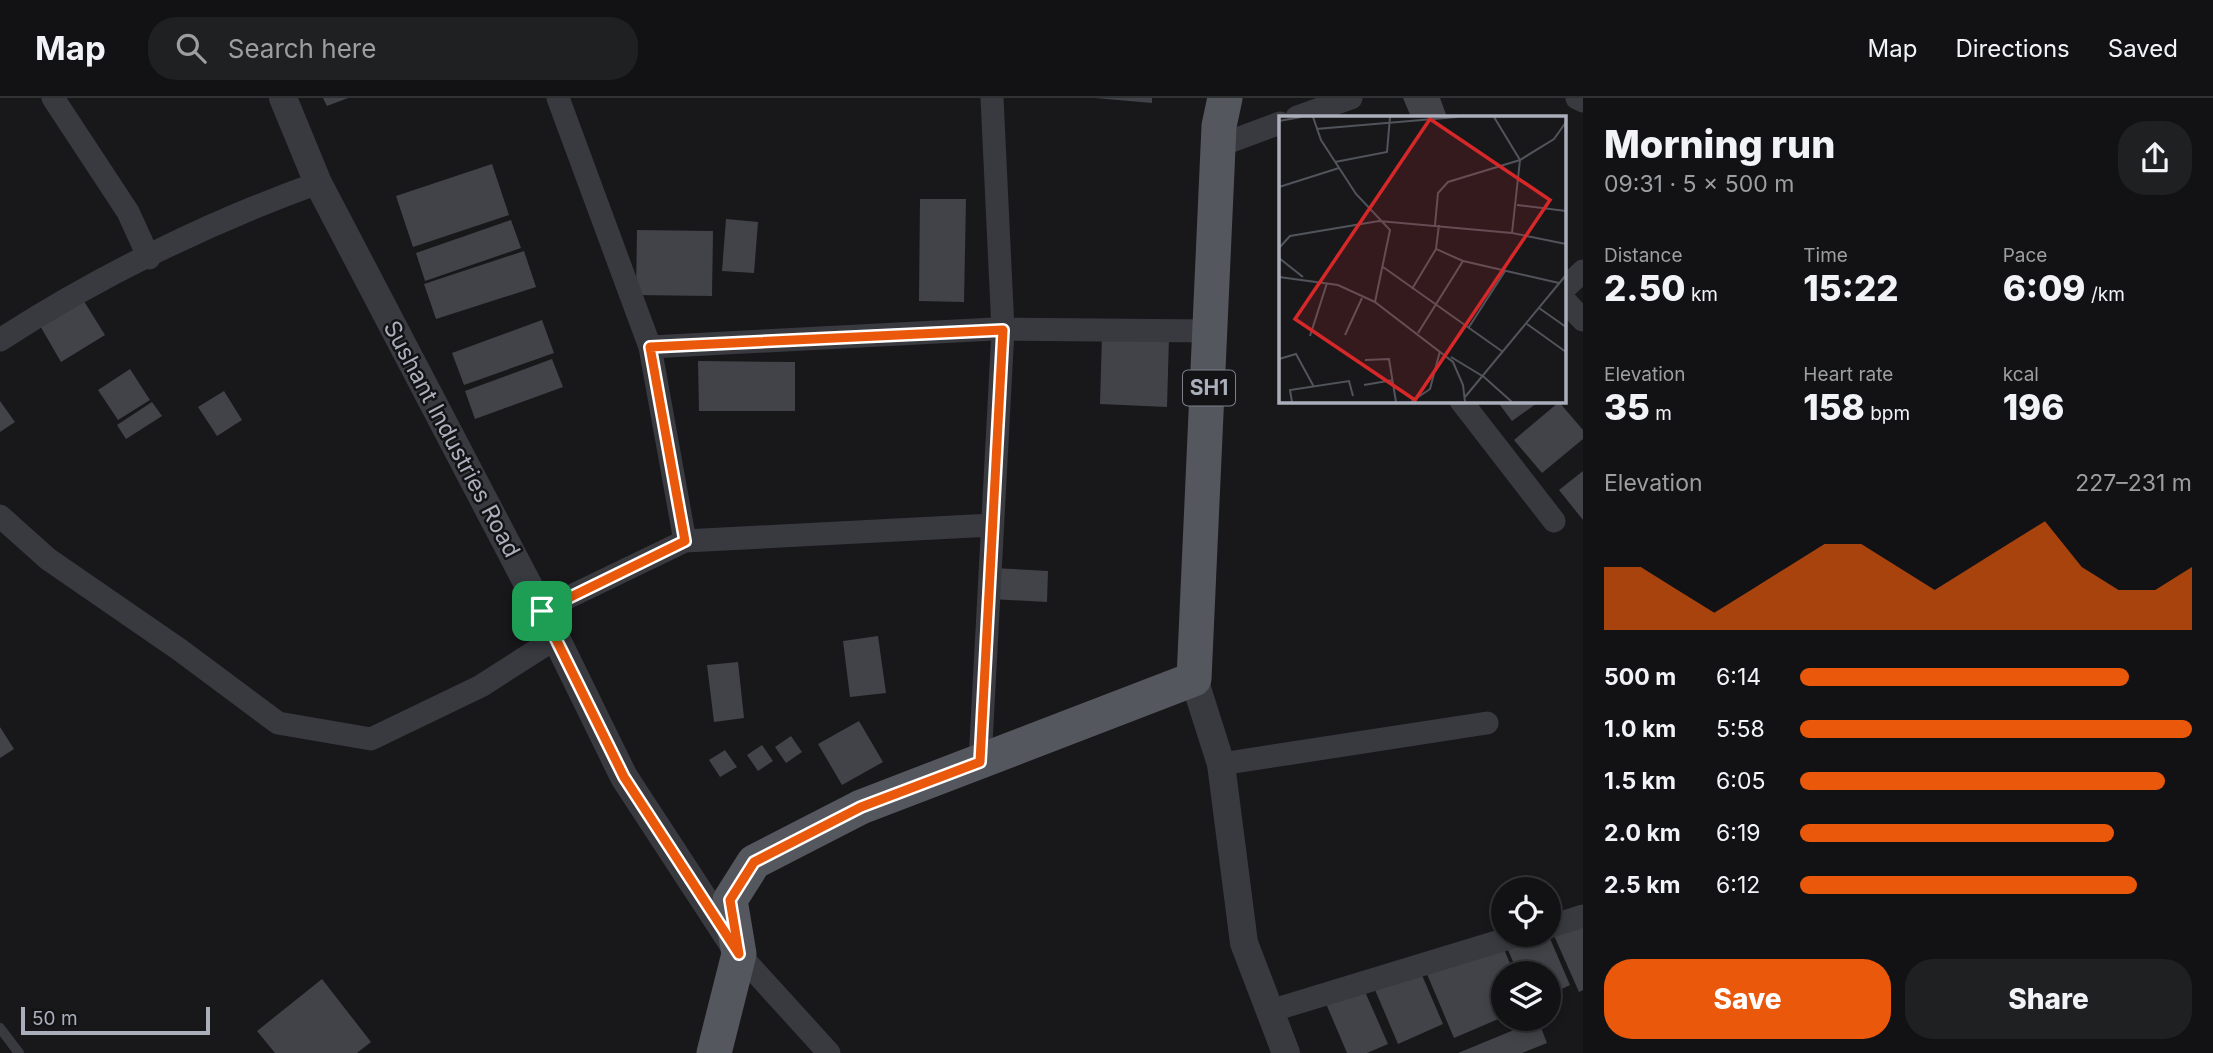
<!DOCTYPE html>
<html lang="en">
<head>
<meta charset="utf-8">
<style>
	:root { --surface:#121214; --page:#1f2022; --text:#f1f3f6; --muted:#9c9ea0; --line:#313234; --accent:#ea580c }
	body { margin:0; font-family:Inter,sans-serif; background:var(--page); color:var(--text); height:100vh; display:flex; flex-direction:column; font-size:26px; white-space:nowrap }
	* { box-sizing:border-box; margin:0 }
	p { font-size:23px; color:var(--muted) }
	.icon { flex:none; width:38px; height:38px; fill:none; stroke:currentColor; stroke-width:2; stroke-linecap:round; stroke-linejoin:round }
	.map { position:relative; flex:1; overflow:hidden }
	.sheet { display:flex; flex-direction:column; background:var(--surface); width:630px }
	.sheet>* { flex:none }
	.fabs { position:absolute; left:1491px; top:779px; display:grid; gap:14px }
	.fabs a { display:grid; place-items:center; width:70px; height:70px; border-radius:50%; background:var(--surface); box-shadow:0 4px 10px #0003,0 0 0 2px var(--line); font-size:35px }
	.scale { position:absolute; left:21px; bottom:18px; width:189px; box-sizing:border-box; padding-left:7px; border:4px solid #aaafbb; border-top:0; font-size:19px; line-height:24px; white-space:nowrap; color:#aaafbb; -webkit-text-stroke:5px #131316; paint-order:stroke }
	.pin { position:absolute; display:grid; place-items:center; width:60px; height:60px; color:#fff; margin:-30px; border-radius:14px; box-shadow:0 4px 10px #0006 }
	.round { display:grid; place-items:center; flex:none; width:74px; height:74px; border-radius:28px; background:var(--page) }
	.overview { display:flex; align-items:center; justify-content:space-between; height:119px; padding:0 21px }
	h1 { font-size:38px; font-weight:800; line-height:52px }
	.metrics { display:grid; grid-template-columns:repeat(3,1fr); gap:10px; height:119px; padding:7px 21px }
	.metrics div { display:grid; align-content:center }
	.metrics b { font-size:35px; font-weight:800 }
	.metrics small { font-size:19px; font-weight:400 }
	.metrics p { font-size:19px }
	.chart { height:196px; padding:14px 21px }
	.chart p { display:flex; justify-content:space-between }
	.chart svg { width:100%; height:126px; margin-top:7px; fill:var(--accent); opacity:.7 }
	.primary-button { display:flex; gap:14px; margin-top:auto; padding:14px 21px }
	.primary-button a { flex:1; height:80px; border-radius:28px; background:var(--accent); color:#fff; font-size:28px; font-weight:800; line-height:80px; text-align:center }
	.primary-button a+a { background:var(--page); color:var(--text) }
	ul { padding:0 21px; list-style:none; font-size:23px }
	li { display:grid; grid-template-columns:112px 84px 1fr; align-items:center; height:52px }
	li i { height:18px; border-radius:9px; background:var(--accent) }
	header { display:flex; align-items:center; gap:42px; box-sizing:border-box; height:98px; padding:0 35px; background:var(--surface); border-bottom:2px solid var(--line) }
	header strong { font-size:33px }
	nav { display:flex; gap:38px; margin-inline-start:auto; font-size:24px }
	.search { width:490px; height:63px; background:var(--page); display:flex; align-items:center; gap:18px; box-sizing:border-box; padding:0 24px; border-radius:28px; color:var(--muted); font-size:26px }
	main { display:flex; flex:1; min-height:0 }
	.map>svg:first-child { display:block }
	.building { fill:#424348 }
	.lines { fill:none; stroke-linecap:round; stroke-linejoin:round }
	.service { stroke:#393a40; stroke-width:10 }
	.minor { stroke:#393a40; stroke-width:23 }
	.tertiary { stroke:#393a40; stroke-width:28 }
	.primary { stroke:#55575f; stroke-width:35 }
	.route-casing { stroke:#fff; stroke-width:14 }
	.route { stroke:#ea580c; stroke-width:9 }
	.labels { text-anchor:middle; stroke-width:5; stroke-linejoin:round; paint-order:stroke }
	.shield { fill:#131316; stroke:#7d808a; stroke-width:2 }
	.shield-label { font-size:21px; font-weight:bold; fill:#aaafbb }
	.street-label { font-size:23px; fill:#aaafbb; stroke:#131316 }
	.inset-road { fill:none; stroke:#52545b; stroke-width:2 }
	.view { fill:#d62828; fill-opacity:0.15; stroke:#d62828; stroke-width:3.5 }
	.inset-edge { fill:none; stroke:#aaafbb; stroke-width:3.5 }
</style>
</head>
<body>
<header>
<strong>Map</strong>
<div class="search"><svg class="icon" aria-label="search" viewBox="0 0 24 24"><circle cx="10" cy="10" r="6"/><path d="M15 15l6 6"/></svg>Search here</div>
<nav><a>Map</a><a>Directions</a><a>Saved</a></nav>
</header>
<main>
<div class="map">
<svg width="1583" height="955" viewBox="0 0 1583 955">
	<rect width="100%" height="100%" fill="#18181b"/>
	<path class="building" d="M323 0H348L327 8Z
		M1095 0H1152V5Z
		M1403 0H1440L1447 19H1411Z
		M492 66 509 117 413 149 396 98Z
		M920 101H966L964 204 919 203Z
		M726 121 758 124 754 175 722 173Z
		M511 122 521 150 425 183 416 155Z
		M637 132 713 133 712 198 636 197Z
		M524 153 536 189 436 221 424 186Z
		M82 200 105 237 61 264 39 226Z
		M542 222 554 255 464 287 452 255Z
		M1102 237 1169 239 1167 309 1100 306Z
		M552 261 563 289 475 321 465 293Z
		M698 263 795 264V313H699Z
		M130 271 150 302 118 322 98 292Z
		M224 293 242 322 217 338 198 309Z
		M0 303 15 324 0 334Z
		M1497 303H1540L1512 323Z
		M152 304 162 318 126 341 117 327Z
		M1559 304 1583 332V341L1542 375 1514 342Z
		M1583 373V422L1559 392Z
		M993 470 1048 473 1047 504 991 501Z
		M878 538 886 595 850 599 843 543Z
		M738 564 744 620 714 624 707 567Z
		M859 623 883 664 842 687 818 646Z
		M0 629 14 651 0 660Z
		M791 638 802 654 786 665 775 649Z
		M762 647 773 663 758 673 747 657Z
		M725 652 737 669 720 679 709 662Z
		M1583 819V892L1579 894 1552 833Z
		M1501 836H1548L1570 887 1549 897V875H1518Z
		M1498 837 1514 875H1503V919L1454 940 1424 869Z
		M1415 861 1443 926 1398 946 1370 880Z
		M1359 880 1388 946 1367 955H1347L1322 896Z
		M322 881 371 944 357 955H275L257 933Z
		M1538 922 1547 945 1522 955H1458Z"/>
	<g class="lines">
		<path class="service" d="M0 930 19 955"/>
		<path class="minor" d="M53 0 128 114 149 160
			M558 0 650 249 994 231 1211 233
			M1577 0 1583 3
			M1297 19 1351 0
			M1218 48 1280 25
			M1564 191 1583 173
			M1564 202 1583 222
			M0 242C97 179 209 124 318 85
			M1461 303 1554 423
			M0 418 48 461 180 552 278 625 371 641 481 588 556 540
			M685 443 992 427
			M542 512 685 443 650 249
			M980 664 1003 232 992 0
			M1221 666 1487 625
			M1549 829 1583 818
			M739 856 829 955
			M1270 913 1523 836"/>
		<path class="tertiary" d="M283 0 318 85 556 540 624 679 735 849
			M1194 581 1221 666 1244 845 1286 955"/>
		<path class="primary" d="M714 955 739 856 730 802 754 764 861 709 1194 581 1219 28 1225 0"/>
	</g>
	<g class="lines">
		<defs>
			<path id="route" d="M1003 232 980 664 861 709 754 764 730 802 739 856 624 679 542 513 685 443 650 249Z"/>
		</defs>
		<use href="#route" class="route-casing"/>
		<use href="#route" class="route"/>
	</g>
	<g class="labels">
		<rect class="shield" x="1183" y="272.5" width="52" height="35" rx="5"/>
		<g class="shield-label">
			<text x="1209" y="297">SH1</text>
		</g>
		<g class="street-label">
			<text transform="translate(452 341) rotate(62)" y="8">Sushant Industries Road</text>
		</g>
	</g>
	<g transform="translate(1279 18)">
		<rect width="287" height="287" fill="#18181b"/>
		<path class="inset-road" d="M34 1 42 24 77 78 111 114 96 186 174 246 184 269 186 286M215 1 241 44 233 117M0 5 22 1M37 13 178 1M56 46 108 36 111 1M0 71 60 52M238 89 287 95M156 109 159 77 169 66 241 44 275 23 287 6M160 109 157 133 184 145M0 132 11 120 100 105 233 117 287 128M0 142 24 161M104 151 224 236M0 161 59 169 96 186M133 173 157 133M260 192 287 211M248 208 287 236M190 211 226 155M139 217 184 145 280 167M66 219 83 182M31 220 48 167M172 241 205 261 233 286M0 243 17 238 35 271M86 244 110 243 117 286M85 269 114 264M186 281 287 159M13 286 11 274 70 265 74 280M132 286 151 273 161 235"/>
		<path class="view" d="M151 3 271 84 136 284 16 203Z"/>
		<rect width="287" height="287" class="inset-edge"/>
	</g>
</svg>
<div class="fabs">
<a><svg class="icon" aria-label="locate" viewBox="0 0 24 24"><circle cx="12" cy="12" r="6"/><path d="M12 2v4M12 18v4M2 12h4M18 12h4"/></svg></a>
<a><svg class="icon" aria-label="layers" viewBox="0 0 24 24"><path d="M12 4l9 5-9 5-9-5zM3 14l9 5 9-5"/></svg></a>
</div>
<div class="scale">50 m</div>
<div class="pin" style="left:542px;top:513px;background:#1e9e55"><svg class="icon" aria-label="arrive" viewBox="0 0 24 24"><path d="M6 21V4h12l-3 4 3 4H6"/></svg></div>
</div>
<section class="sheet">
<div class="overview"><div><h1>Morning run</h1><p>09:31 · 5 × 500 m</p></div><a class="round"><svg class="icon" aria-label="share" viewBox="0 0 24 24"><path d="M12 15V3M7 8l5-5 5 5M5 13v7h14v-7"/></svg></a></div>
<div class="metrics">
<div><p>Distance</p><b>2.50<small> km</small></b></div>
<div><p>Time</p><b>15:22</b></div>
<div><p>Pace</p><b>6:09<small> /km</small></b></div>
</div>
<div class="metrics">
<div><p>Elevation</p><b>35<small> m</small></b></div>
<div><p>Heart rate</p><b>158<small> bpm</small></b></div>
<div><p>kcal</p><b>196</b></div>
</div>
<div class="chart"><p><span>Elevation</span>227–231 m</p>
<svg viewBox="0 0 160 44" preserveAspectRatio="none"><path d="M0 44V22L10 22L20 30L30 38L40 30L50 22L60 14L70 14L80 22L90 30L100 22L110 14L120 6L130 22L140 30L150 30L160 22V44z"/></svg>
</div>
<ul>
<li><b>500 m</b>6:14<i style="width:84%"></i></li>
<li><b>1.0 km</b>5:58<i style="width:100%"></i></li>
<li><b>1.5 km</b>6:05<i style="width:93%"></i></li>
<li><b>2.0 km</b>6:19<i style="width:80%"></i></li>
<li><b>2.5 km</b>6:12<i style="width:86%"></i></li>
</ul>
<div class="primary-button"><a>Save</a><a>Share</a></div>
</section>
</main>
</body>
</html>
